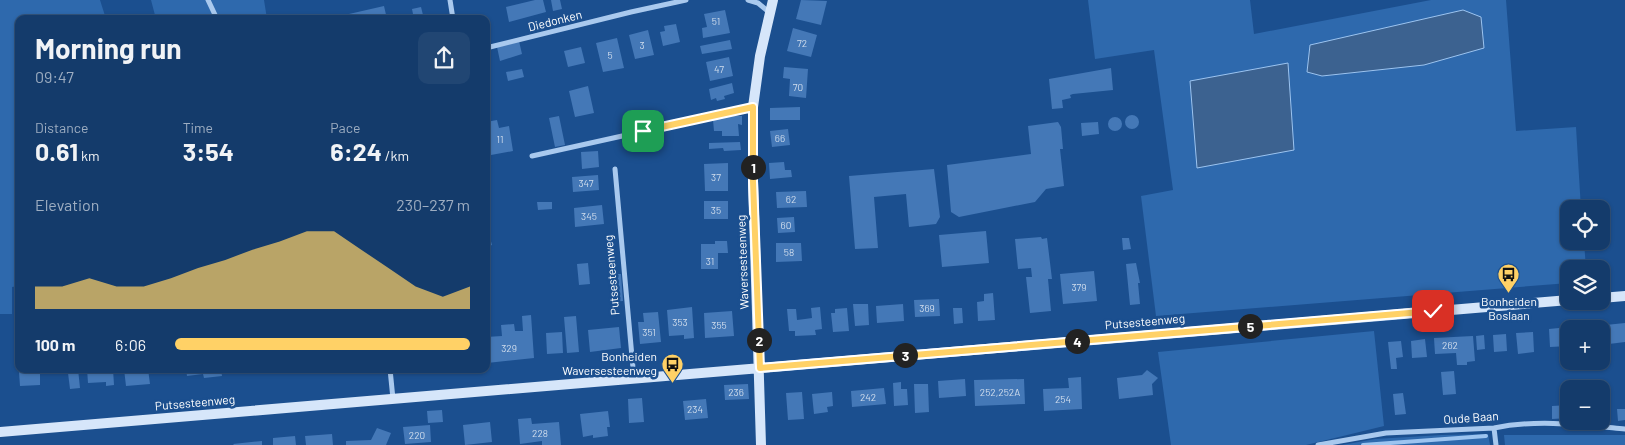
<!DOCTYPE html>
<html lang="en">
<head>
<meta charset="utf-8">
<style>
	:root { --surface:#143b6b; --page:#214673; --text:#f1f3f6; --muted:#9dadc1; --line:#33557e; --accent:#ffd166 }
	body { margin:0; font-family:Barlow,sans-serif; background:var(--page); color:var(--text); height:100vh; display:flex; flex-direction:column; font-size:19px; white-space:nowrap }
	* { box-sizing:border-box; margin:0 }
	p { font-size:16px; color:var(--muted) }
	.icon { flex:none; width:28px; height:28px; fill:none; stroke:currentColor; stroke-width:2; stroke-linecap:round; stroke-linejoin:round }
	.map { position:relative; flex:1; overflow:hidden }
	.sheet { position:absolute; left:15px; top:15px; width:475px; height:358px; display:flex; flex-direction:column; background:var(--surface); border-radius:10px; box-shadow:0 1px 4px #0004,0 0 0 1px var(--line) }
	.sheet>* { flex:none }
	.fabs { position:absolute; left:1560px; top:200px; display:grid; gap:10px }
	.fabs a { display:grid; place-items:center; width:50px; height:50px; border-radius:10px; background:var(--surface); box-shadow:0 1px 4px #0004,0 0 0 1px var(--line); font-size:25px }
	.pin { position:absolute; display:grid; place-items:center; width:42px; height:42px; color:#fff; margin:-21px; border-radius:10px; box-shadow:0 2px 8px #0006 }
	.km { position:absolute; width:25px; height:25px; margin:-12px; border-radius:50%; background:#222; color:#fff; font-size:14px; line-height:25px; text-align:center }
	.round { display:grid; place-items:center; flex:none; width:52px; height:52px; border-radius:10px; background:var(--page) }
	.headline { display:flex; align-items:center; justify-content:space-between; height:85px; padding:0 20px }
	h1 { font-size:28px; font-weight:700; line-height:38px }
	.figures { display:grid; grid-template-columns:repeat(3,1fr); gap:8px; height:85px; padding:5px 20px }
	.figures div { display:grid; align-content:center }
	.figures b { font-size:25px; font-weight:700 }
	.figures small { font-size:14px; font-weight:400 }
	.figures p { font-size:14px }
	.chart { height:140px; padding:10px 20px }
	.chart p { display:flex; justify-content:space-between }
	.chart svg { width:100%; height:90px; margin-top:5px; fill:var(--accent); opacity:.7 }
	ul { padding:0 20px; list-style:none; font-size:16px }
	li { display:grid; grid-template-columns:80px 60px 1fr; align-items:center; height:38px }
	li i { height:12px; border-radius:6px; background:var(--accent) }
	.map>svg:first-child { display:block }
	.green { fill:#2e69ad; fill-rule:evenodd }
	.water { fill:#3c6290; stroke:#9cc4f0 }
	.lines { fill:none; stroke-linecap:round; stroke-linejoin:round }
	.stream { stroke:#9cc4f0; stroke-width:4 }
	.building { fill:#4478b7 }
	.street { stroke:#a9c9ee; stroke-width:5 }
	.secondary { stroke:#d6e6fa; stroke-width:10 }
	.route-casing { stroke:#fff; stroke-width:10 }
	.route { stroke:#ffd166; stroke-width:6 }
	.labels { text-anchor:middle; stroke-width:5; stroke-linejoin:round; paint-order:stroke }
	.number-label { font-size:10px; fill:#d0dded }
	.street-label { font-size:12px; fill:#fff; stroke:#1b4f8f }
	.poi-label { font-size:12px; fill:#fff; stroke:#1b4f8f }
</style>
</head>
<body>
<div class="map">
<svg width="1625" height="445" viewBox="0 0 1625 445">
	<rect width="100%" height="100%" fill="#1b4f8f"/>
	<path class="green" d="M0 0H100L106 19H19V286L12 287V314H0Z
		M151 0H264L267 19H156Z
		M1088 0H1250L1254 34 1431 0H1506L1516 131 1576 127 1581 209H1569V241H1584L1586 269H1569V283L1156 316 1141 196 1173 190 1154 50 1095 59ZM1424 65 1322 76 1307 72Z
		M1374 331 1384 426 1306 445H1171L1158 352Z
		M1488 434 1490 445H1342L1375 439 1442 435Z
		M1504 435H1625V445H1505Z"/>
	<path class="water" d="M1463 10 1481 17 1484 48 1424 65 1322 76 1307 72 1310 45Z
		M1288 63 1294 150 1197 168 1190 81Z"/>
	<g class="lines">
		<path class="stream" d="M1363 445 1486 436"/>
	</g>
	<path class="building" d="M535 0H543L546 12 509 22 506 7Z
		M551 0H560L562 9 553 11Z
		M801 0 827 1 821 25 796 19Z
		M384 6 387 19H350L349 14Z
		M421 7 423 15 428 14 429 19H414L412 9Z
		M725 10 730 33 703 38 702 28 707 27 704 14Z
		M676 24 680 42 663 46 660 32 665 31 664 26Z
		M793 28 817 35 811 57 787 51Z
		M648 30 654 55 635 59 629 35Z
		M617 38 624 68 603 72 596 43Z
		M730 40 732 49 702 54 700 46Z
		M519 41 522 54 500 61 497 47Z
		M581 47 585 63 568 67 564 51Z
		M729 57 733 76 710 81 706 62Z
		M784 67 808 69 806 98 789 96 790 79 783 78Z
		M1111 68 1113 90 1073 94 1070 95 1071 98 1062 100 1063 108 1052 109 1049 79Z
		M522 69 524 77 508 81 506 72Z
		M732 83 734 93 724 96 725 99 717 101 716 98 711 100 709 89Z
		M588 86 594 113 575 117 569 91Z
		M800 107V120H770V108Z
		M1125 122a7 7 0 1 1 14 0a7 7 0 1 1-14 0Z
		M559 116 565 145 555 147 549 118Z
		M727 116H742V125L738 124 739 136H722V131H714L713 120Z
		M1108 124a7 7 0 1 1 14 0a7 7 0 1 1-14 0Z
		M497 120 499 128 509 126 513 151 491 155 486 122Z
		M1058 122 1061 127 1063 149H1060L1064 186 1046 189 1035 202 959 217 951 212 947 165 1031 154 1028 126Z
		M1098 122 1099 134 1082 136 1081 123Z
		M788 129 790 145 772 147 770 131Z
		M740 142 741 150 724 151 723 148 709 149V143Z
		M598 151 599 167 582 169 581 152Z
		M784 162 785 170H791L792 177 770 179 769 163Z
		M728 163V191H705L704 164Z
		M934 169 940 217 936 224 909 227 906 194 874 197 878 248 855 249 849 176Z
		M598 175 599 190 573 192 572 177Z
		M806 191 807 207 777 208 776 192Z
		M704 201H728V219H704Z
		M537 202H552V209L538 210Z
		M602 205 604 224 575 227 574 208Z
		M794 217 795 232 778 233 777 218Z
		M486 223 492 245 486 247Z
		M986 231 989 263 942 267 939 235Z
		M1041 237 1042 239 1047 238 1052 279H1048L1051 311 1030 313 1026 277H1032L1031 268 1018 269 1015 239Z
		M1122 238H1129L1131 249 1123 250Z
		M715 241H727L728 253H718V269H701V244H715Z
		M776 243H801L802 261 776 262Z
		M588 263 590 284 579 285 577 264Z
		M1136 263 1140 283H1138L1140 304 1130 305 1126 264Z
		M1094 271 1097 301 1063 304 1060 274Z
		M609 274H621L623 301 611 302Z
		M993 293 995 320 978 321 977 302 984 301V294Z
		M939 299 940 316 915 317 914 300Z
		M853 304H868L869 325 855 326Z
		M903 304 904 321 877 323 876 306Z
		M692 307 694 338 684 339V335L669 336 667 310Z
		M820 307 822 329 815 330 816 335 795 336V331H789L787 309H796L797 320 805 319 812 318 811 308Z
		M847 308 849 331 833 332 831 313H835V309Z
		M953 308H962L963 323 954 324Z
		M732 311 734 336 705 338 704 313Z
		M658 312 661 342 640 344 638 322H644L643 313Z
		M531 315 534 358 487 363 486 337 502 336 501 325 514 324 515 331H523L522 316Z
		M576 316 579 352 567 353 564 317Z
		M1625 323V342L1601 345V329H1596V326Z
		M619 327 621 348 590 352 588 330Z
		M1569 327V346L1550 347 1549 329Z
		M562 332 563 353 547 354 546 333Z
		M1533 332 1534 352 1518 354 1516 333Z
		M1506 334 1507 351 1494 352 1493 335Z
		M1484 335 1485 349 1477 350 1476 336Z
		M1473 336 1475 361 1467 362V365H1457L1456 353 1435 354 1434 338Z
		M1425 339 1427 357 1412 358 1411 341Z
		M1401 341 1403 357 1396 358 1397 369H1391L1388 342Z
		M58 369H78L80 388 70 389 68 373 58 374Z
		M87 369H113L114 385 106 386V382L88 383Z
		M124 369H148L150 384 126 386Z
		M186 369H221L222 376 204 378 203 374 187 376Z
		M40 370V385L20 386 19 372Z
		M1147 370 1158 378 1152 384 1153 395 1119 399 1117 378 1142 375Z
		M1454 371 1456 394 1443 395 1441 372Z
		M1081 377 1082 409 1044 411 1043 389 1069 388 1068 378Z
		M965 379 966 396 939 398 938 381Z
		M1024 379 1025 404 975 406 974 380Z
		M901 382V389H907L908 405 894 406 893 383Z
		M748 384 749 399 725 400 724 385Z
		M914 384H928L929 412 915 413Z
		M884 388 886 404 852 407 851 391Z
		M802 392 804 419 788 420 786 393Z
		M832 392 833 406 827 407 828 412 814 414 812 394Z
		M1403 393 1406 414 1395 415 1393 394Z
		M642 398 644 422 629 423 628 399Z
		M706 399 708 418 685 420 683 401Z
		M1569 405V418L1552 419V406Z
		M1601 407H1608L1609 420H1601Z
		M1617 409H1625V420L1618 421Z
		M442 410 443 422 428 423 427 411Z
		M608 411 610 427H607L608 436 593 438V435L583 437 580 414Z
		M531 418 532 424 559 422 561 445H542V441L520 444 518 419Z
		M490 422 492 442 465 445 463 425Z
		M430 425 431 442 405 444 403 427Z
		M377 428 391 433 386 445H346V441L371 440Z
		M332 434 333 445H306L305 436Z
		M295 436 296 445H273V438Z
		M262 441V445H234L233 444Z"/>
	<g class="lines">
		<path class="street" d="M208 0 217 19
			M450 0 453 19
			M748 0 758 3 770 13
			M486 48 631 12 686 0
			M532 156 753 107
			M615 169 634 379
			M390 369 393 399
			M1494 428 1496 445
			M1318 445 1386 433 1494 428C1537 419 1583 425 1625 429"/>
		<path class="secondary" d="M1601 298 1625 296
			M0 432 1569 300
			M761 445 753 181V107L760 56 773 0"/>
	</g>
	<g class="lines">
		<defs>
			<path id="route" d="M643 131 753 107V181L760 368 1433 311"/>
		</defs>
		<use href="#route" class="route-casing"/>
		<use href="#route" class="route"/>
	</g>
	<defs>
		<symbol id="bus-pin" viewBox="-11 -11 22 30"><path d="M0 17L-7.5 6A9.5 9.5 0 1 1 7.5 6Z" fill="#ffd166" stroke="#1b4f8f"/><path d="M-5-6H5V4H4V6H2V4H-2V6H-4V4H-5ZM-3.5-4V0h7V-4ZM-3.5 1.2v1.5H-2V1.2ZM2 1.2v1.5H3.5V1.2Z" fill="#111"/></symbol>
	</defs>
	<g fill-rule="evenodd">
		<use href="#bus-pin" x="1496" y="262" width="25" height="34"/>
		<use href="#bus-pin" x="660" y="352" width="25" height="34"/>
	</g>
	<g class="labels">
		<g class="number-label">
			<text x="716" y="25">51</text>
			<text x="802" y="47">72</text>
			<text x="642" y="49">3</text>
			<text x="610" y="59">5</text>
			<text x="719" y="73">47</text>
			<text x="798" y="91">70</text>
			<text x="780" y="142">66</text>
			<text x="500" y="143">11</text>
			<text x="716" y="181">37</text>
			<text x="586" y="187">347</text>
			<text x="791" y="203">62</text>
			<text x="716" y="214">35</text>
			<text x="589" y="220">345</text>
			<text x="786" y="229">60</text>
			<text x="789" y="256">58</text>
			<text x="710" y="265">31</text>
			<text x="1079" y="291">379</text>
			<text x="927" y="312">369</text>
			<text x="680" y="326">353</text>
			<text x="719" y="329">355</text>
			<text x="649" y="336">351</text>
			<text x="1450" y="349">262</text>
			<text x="509" y="352">329</text>
			<text x="736" y="396">236</text>
			<text x="1000" y="396">252,252A</text>
			<text x="868" y="401">242</text>
			<text x="1063" y="403">254</text>
			<text x="695" y="413">234</text>
			<text x="540" y="437">228</text>
			<text x="417" y="439">220</text>
		</g>
		<g class="street-label">
			<text transform="translate(555 21) rotate(-14)" y="4">Diedonken</text>
			<text transform="translate(743 262) rotate(-92)" y="4">Waversesteenweg</text>
			<text transform="translate(612 275) rotate(-95)" y="4">Putsesteenweg</text>
			<text transform="translate(1145 322) rotate(-5)" y="4">Putsesteenweg</text>
			<text transform="translate(195 403) rotate(-5)" y="4">Putsesteenweg</text>
			<text transform="translate(1471 418) rotate(-4)" y="4">Oude Baan</text>
		</g>
		<g class="poi-label">
			<text x="1509" y="306">Bonheiden<tspan x="1509" dy="14">Boslaan</tspan></text>
			<text x="657" y="361" text-anchor="end">Bonheiden<tspan x="657" dy="14">Waversesteenweg</tspan></text>
		</g>
	</g>
</svg>
<div class="fabs">
<a><svg class="icon" aria-label="locate" viewBox="0 0 24 24"><circle cx="12" cy="12" r="6"/><path d="M12 2v4M12 18v4M2 12h4M18 12h4"/></svg></a>
<a><svg class="icon" aria-label="layers" viewBox="0 0 24 24"><path d="M12 4l9 5-9 5-9-5zM3 14l9 5 9-5"/></svg></a>
<a>+</a>
<a>−</a>
</div>
<div class="pin" style="left:643px;top:131px;background:#1e9e55"><svg class="icon" aria-label="arrive" viewBox="0 0 24 24"><path d="M6 21V4h12l-3 4 3 4H6"/></svg></div>
<div class="pin" style="left:1433px;top:311px;background:#d93025"><svg class="icon" aria-label="check" viewBox="0 0 24 24"><path d="M5 12l5 5 9-10"/></svg></div>
<b class="km" style="left:753px;top:167px">1</b>
<b class="km" style="left:759px;top:340px">2</b>
<b class="km" style="left:905px;top:355px">3</b>
<b class="km" style="left:1077px;top:341px">4</b>
<b class="km" style="left:1250px;top:326px">5</b>
<section class="sheet">
<div class="headline"><div><h1>Morning run</h1><p>09:47</p></div><a class="round"><svg class="icon" aria-label="share" viewBox="0 0 24 24"><path d="M12 15V3M7 8l5-5 5 5M5 13v7h14v-7"/></svg></a></div>
<div class="figures">
<div><p>Distance</p><b>0.61<small> km</small></b></div>
<div><p>Time</p><b>3:54</b></div>
<div><p>Pace</p><b>6:24<small> /km</small></b></div>
</div>
<div class="chart"><p><span>Elevation</span>230–237 m</p>
<svg viewBox="0 0 160 44" preserveAspectRatio="none"><path d="M0 44V33L10 33L20 29L30 33L40 33L50 29L60 24L70 20L80 15L90 11L100 6L110 6L120 15L130 24L140 33L150 38L160 33V44z"/></svg>
</div>
<ul>
<li><b>100 m</b>6:06<i style="width:100%"></i></li>
</ul>
</section>
</div>
</body>
</html>
